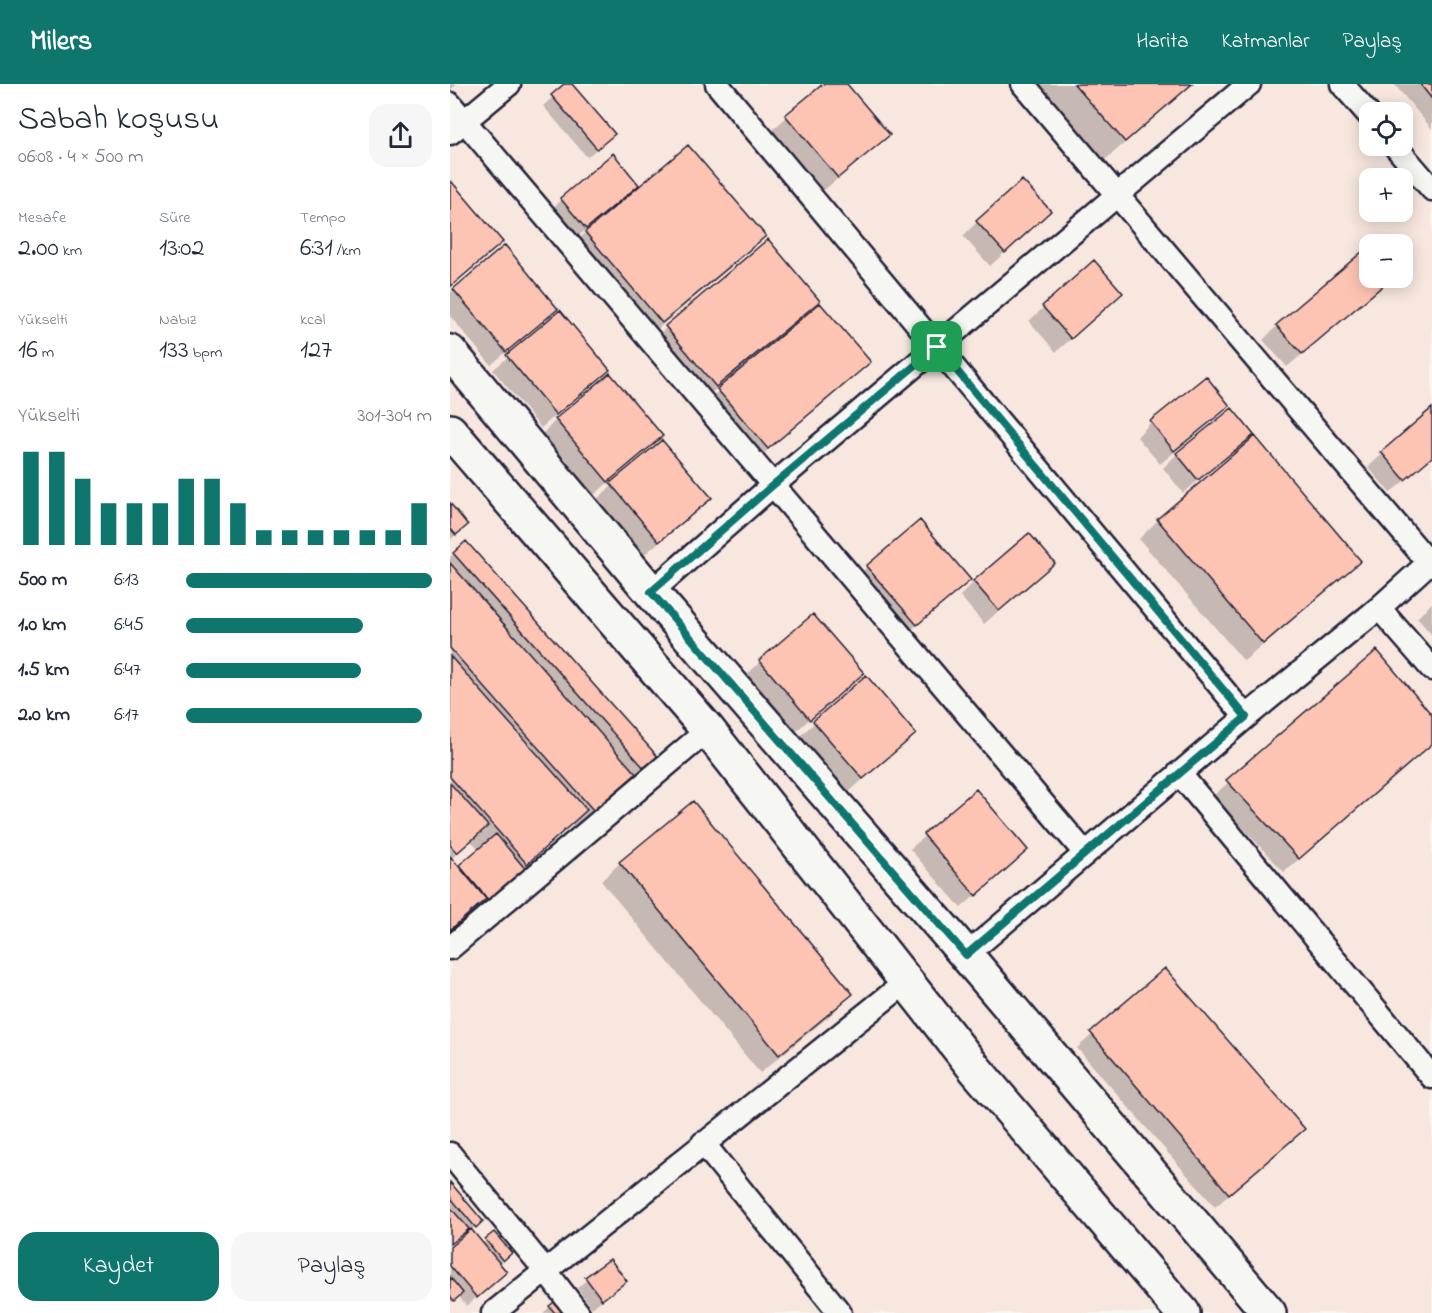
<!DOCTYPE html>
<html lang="tr">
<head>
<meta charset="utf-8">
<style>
	:root { --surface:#fff; --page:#f6f6f7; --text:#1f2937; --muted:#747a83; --accent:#0f766e }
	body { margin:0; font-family:"Indie Flower",sans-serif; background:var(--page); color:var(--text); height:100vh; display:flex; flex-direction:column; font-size:22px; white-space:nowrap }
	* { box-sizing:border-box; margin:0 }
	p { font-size:20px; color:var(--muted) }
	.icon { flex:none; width:33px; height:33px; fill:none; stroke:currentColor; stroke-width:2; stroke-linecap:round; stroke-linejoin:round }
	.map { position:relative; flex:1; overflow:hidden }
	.side { display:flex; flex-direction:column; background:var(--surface); width:450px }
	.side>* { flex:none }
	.controls { position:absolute; left:909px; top:18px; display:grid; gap:12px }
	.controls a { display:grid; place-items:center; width:54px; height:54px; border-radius:12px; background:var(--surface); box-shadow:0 3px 15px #0003; font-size:30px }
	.pin { position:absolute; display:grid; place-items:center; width:51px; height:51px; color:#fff; margin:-26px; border-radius:12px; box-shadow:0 3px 9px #0006 }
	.round { display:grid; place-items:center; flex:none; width:63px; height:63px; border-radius:18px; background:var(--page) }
	.summary { display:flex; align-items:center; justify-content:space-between; height:102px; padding:0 18px }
	h1 { font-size:33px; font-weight:600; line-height:45px }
	.stats { display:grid; grid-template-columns:repeat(3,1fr); gap:9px; height:102px; padding:6px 18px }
	.stats div { display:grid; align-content:center }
	.stats b { font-size:26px; font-weight:600 }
	.stats small { font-size:16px; font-weight:400 }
	.stats p { font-size:16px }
	.chart { height:168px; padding:12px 18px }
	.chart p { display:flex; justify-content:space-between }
	.chart svg { width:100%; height:108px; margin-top:6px; stroke:var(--accent); stroke-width:6 }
	.button { display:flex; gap:12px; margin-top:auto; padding:12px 18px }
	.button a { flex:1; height:69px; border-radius:18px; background:var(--accent); color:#fff; font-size:24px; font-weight:600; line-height:69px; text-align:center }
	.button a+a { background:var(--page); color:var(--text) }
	ul { padding:0 18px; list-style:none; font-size:20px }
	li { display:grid; grid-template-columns:96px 72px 1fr; align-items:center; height:45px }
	li i { height:15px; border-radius:8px; background:var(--accent) }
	header { display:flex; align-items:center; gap:36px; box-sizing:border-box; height:84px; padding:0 30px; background:var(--accent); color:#fff }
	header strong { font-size:28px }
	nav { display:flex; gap:33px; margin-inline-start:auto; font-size:21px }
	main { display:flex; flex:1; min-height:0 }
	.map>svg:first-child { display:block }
	.built { fill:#f8e7df; fill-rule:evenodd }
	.shadow { fill:#0003; fill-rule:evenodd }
	.building { fill:#fec4b3; stroke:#22223b; stroke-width:1.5 }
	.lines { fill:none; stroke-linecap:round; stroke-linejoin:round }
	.street-casing { stroke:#22223b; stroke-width:27 }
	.secondary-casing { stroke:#22223b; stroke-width:38 }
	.street { stroke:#f6f6f2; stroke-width:22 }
	.secondary { stroke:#f6f6f2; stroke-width:33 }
	.route-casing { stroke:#fff; stroke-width:12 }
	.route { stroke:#0f766e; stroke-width:8 }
</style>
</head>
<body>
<header>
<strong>Milers</strong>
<nav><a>Harita</a><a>Katmanlar</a><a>Paylaş</a></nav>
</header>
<main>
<section class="side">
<div class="summary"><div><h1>Sabah koşusu</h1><p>06:08 · 4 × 500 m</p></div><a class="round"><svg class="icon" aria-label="share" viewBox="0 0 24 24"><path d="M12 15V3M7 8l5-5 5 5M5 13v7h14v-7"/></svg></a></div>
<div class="stats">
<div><p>Mesafe</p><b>2.00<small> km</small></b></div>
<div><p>Süre</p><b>13:02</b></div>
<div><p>Tempo</p><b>6:31<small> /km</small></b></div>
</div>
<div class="stats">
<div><p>Yükselti</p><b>16<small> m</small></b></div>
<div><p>Nabız</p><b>133<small> bpm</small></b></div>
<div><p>kcal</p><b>127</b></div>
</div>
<div class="chart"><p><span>Yükselti</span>301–304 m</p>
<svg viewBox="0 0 160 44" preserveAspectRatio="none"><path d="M5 44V6M15 44V6M25 44V17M35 44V27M45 44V27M55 44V27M65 44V17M75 44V17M85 44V27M95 44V38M105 44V38M115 44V38M125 44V38M135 44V38M145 44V38M155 44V27"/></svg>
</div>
<ul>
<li><b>500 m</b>6:13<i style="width:100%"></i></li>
<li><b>1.0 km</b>6:45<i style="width:72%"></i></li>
<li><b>1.5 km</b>6:47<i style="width:71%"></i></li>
<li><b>2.0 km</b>6:17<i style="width:96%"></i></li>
</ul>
<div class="button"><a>Kaydet</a><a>Paylaş</a></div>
</section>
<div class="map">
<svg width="982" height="1229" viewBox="0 0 982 1229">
	<rect width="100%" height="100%" fill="#f6f6f2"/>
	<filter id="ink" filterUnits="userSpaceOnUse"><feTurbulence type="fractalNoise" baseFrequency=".0167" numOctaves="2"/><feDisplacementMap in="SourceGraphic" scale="12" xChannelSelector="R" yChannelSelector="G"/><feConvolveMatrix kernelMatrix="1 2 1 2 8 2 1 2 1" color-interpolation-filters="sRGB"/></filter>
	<g filter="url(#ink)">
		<path class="built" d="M0 0H982V1229H0ZM920 28H952V62H920ZM920 94H952V128H920ZM920 160H952V194H920Z"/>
		<path class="shadow" d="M0 0H7L0 6Z
			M117 0H120L154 59 137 73 93 22Z
			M375 0H395L424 64 373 107 322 46Z
			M589 0H743L655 76Z
			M944 0H982V45Z
			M162 72 187 100 170 117 172 118 314 152 295 171 193 257 117 167 138 146 137 145 121 158 97 129Z
			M527 138 585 141 540 182 513 152Z
			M318 157 367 217 347 238 419 278 400 297 299 382 250 325 272 303 271 301 247 321 197 262 216 244Z
			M644 178 657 223 606 268 579 237Z
			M920 194H942L837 283 813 256 827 242Z
			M4 206 106 225 41 281 0 232V209Z
			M109 228 158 286 91 344 43 286Z
			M756 294 778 322 764 336 710 380 687 353 701 338Z
			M782 326 802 351 787 366 909 477 891 495 794 577 689 455 708 436 785 371 783 369 733 409 713 384 727 370Z
			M982 326V373L940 409 918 383Z
			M106 336 211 352 144 411 92 350Z
			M212 358 260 414 194 471 147 415Z
			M0 422 7 450 0 456Z
			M16 459 206 673 125 744 121 740 30 826 27 823 0 847V473ZM21 757 30 766 8 784 1 775Z
			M603 479 534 540 510 512 524 498Z
			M417 483 519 495 452 554 403 497Z
			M982 519V551L967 534Z
			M363 532 412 589 345 648 296 591Z
			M927 568 982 633V660L834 788 763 712Z
			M415 593 464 650 399 708 350 652Z
			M525 707 576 766 511 824 460 765Z
			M243 719 401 910 383 929 310 989 151 797 170 779Z
			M715 886 839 1059 765 1123 627 964Z
			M0 1100 31 1137 21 1147 32 1160 44 1150 56 1174 48 1180 55 1188 17 1222 8 1212 0 1219V1165L16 1152 13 1149 0 1160Z
			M159 1177 175 1197 142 1224 127 1204Z
			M100 1223 116 1229H93Z"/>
		<path class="building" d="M114 0H122L165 50 147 65 101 11Z
			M373 0H397L440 51 388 94 335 31Z
			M624 0H742L675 58Z
			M970 0H982V15Z
			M238 61 316 152 212 239 135 148Z
			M163 69 189 101 136 145 110 114Z
			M572 96 601 127 555 169 526 137Z
			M1 97 53 158 0 203V98Z
			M318 155 370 217 266 303 215 242Z
			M55 161 108 225 56 268 3 205Z
			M920 161V194H942L852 270 826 241Z
			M644 176 673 209 621 255 592 222Z
			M370 219 421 278 318 365 267 305Z
			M110 226 160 286 106 331 56 271Z
			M160 289 213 352 158 398 105 335Z
			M756 292 780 322 724 367 700 337Z
			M782 324 804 351 748 396 726 369Z
			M982 324V373L955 396 931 368Z
			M805 352 911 477 813 560 707 435Z
			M212 356 262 414 209 458 160 399Z
			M0 419 18 441 6 451 0 444Z
			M470 436 521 496 467 541 416 482Z
			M579 449 605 479 549 527 523 497Z
			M16 457 208 673 195 685 3 469Z
			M0 479 186 690 144 727 0 564Z
			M363 530 414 589 360 636 309 576Z
			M927 566 982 631V660L849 775 776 696Z
			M0 572 137 726 77 780 0 693Z
			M416 591 466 650 413 695 363 637Z
			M0 699 38 742 7 769 0 761Z
			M526 705 578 766 526 812 473 750Z
			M243 717 403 910 329 971 169 778Z
			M46 750 77 787 40 818 9 781Z
			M0 772 36 815 0 846Z
			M715 884 855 1045 779 1110 640 948Z
			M0 1098 33 1137 26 1144 0 1113Z
			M0 1123 19 1145 0 1160Z
			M21 1145 57 1188 27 1214 0 1182V1163Z
			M44 1148 62 1169 53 1177 35 1155Z
			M160 1175 177 1197 152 1216 135 1193Z
			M0 1193 13 1209 4 1217 0 1212Z
			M107 1216 117 1229H105L99 1222Z"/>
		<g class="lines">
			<defs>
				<path id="street" d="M267 0 796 633
					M573 0 979 479
					M892 0 920 32
					M0 20 635 769
					M0 49 59 0
					M945 62 982 105
					M201 508 323 401 799 0
					M929 524 982 585
					M729 689 982 993
					M0 864 258 646
					M516 871 796 633 929 524 982 476
					M253 1059 390 1229
					M0 1070 95 1186 128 1229
					M43 1229 456 898"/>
				<path id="secondary" d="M0 268 201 508 516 871 819 1229
					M0 347 258 646 526 986 733 1229"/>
			</defs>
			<use href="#street" class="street-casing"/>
			<use href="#secondary" class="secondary-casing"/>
			<use href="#street" class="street"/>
			<use href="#secondary" class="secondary"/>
		</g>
	</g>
	<g class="lines" filter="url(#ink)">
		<defs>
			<path id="route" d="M487 263 796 633 516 871 201 508 323 401Z"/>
		</defs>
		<use href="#route" class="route-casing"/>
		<use href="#route" class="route"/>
	</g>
</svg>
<div class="controls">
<a><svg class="icon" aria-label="locate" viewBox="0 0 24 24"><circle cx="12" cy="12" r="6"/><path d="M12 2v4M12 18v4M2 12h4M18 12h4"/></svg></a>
<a>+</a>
<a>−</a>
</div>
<div class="pin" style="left:487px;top:263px;background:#1e9e55"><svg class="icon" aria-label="arrive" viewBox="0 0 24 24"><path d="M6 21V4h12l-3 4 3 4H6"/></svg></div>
</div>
</main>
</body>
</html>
